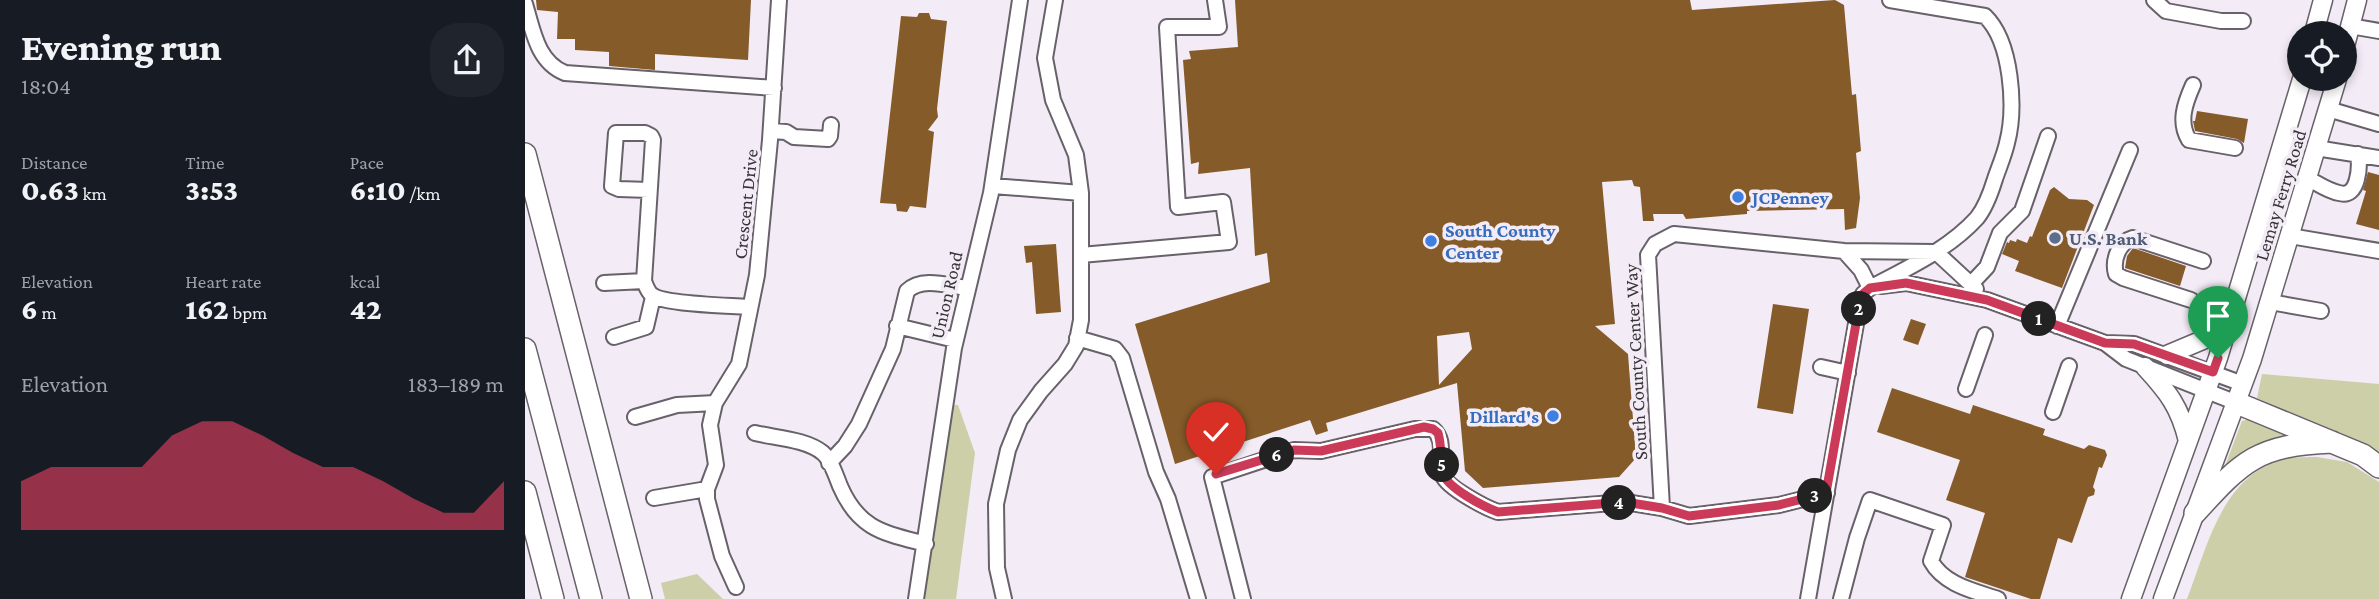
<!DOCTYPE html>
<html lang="en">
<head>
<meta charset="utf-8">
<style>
	:root { --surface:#171b24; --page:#20242c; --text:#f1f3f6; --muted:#9ea1a6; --accent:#cb3b59 }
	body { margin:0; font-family:"Crimson Pro",serif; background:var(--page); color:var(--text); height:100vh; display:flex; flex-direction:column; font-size:26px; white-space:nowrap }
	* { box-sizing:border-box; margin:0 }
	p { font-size:23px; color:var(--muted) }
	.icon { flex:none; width:38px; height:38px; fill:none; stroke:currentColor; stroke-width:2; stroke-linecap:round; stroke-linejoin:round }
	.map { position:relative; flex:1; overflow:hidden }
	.drawer { display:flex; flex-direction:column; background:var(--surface); width:525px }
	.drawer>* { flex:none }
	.controls { position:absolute; left:1762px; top:21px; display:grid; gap:14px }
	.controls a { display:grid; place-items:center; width:70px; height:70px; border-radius:50%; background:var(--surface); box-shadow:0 4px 10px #0003; font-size:35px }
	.pin { position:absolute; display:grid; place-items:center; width:60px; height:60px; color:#fff; margin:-72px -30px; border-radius:50% 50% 50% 0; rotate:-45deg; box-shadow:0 0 7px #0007 }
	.pin .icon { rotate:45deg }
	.km { position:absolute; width:35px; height:35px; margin:-18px; border-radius:50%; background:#222; color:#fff; font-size:19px; line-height:35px; text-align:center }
	.round { display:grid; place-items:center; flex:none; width:74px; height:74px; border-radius:28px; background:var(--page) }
	.summary { display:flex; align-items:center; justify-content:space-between; height:119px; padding:0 21px }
	h1 { font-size:38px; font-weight:800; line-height:52px }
	.stats { display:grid; grid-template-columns:repeat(3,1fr); gap:10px; height:119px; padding:7px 21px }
	.stats div { display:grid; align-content:center }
	.stats b { font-size:30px; font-weight:800 }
	.stats small { font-size:19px; font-weight:400 }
	.stats p { font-size:19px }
	.chart { height:196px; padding:14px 21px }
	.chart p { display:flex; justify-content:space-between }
	.chart svg { width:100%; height:126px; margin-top:7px; fill:var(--accent); opacity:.7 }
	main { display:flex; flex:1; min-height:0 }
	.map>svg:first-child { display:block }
	.green { fill:#cccfa8 }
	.building { fill:#855b29; fill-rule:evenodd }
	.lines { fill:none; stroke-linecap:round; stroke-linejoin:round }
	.minor-casing { stroke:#68616a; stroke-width:18 }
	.major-casing { stroke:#68616a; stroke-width:21 }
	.highway-casing { stroke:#68616a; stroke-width:24 }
	.minor { stroke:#fff; stroke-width:14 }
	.major { stroke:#fff; stroke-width:18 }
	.highway { stroke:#fff; stroke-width:21 }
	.route-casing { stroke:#fff; stroke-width:14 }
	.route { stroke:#cb3b59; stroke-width:9 }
	.shop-dot { fill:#3f7fe0; stroke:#f3ebf5; stroke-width:2.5 }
	.service-dot { fill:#5c6f8a; stroke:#f3ebf5; stroke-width:2.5 }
	.labels { text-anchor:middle; stroke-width:7; stroke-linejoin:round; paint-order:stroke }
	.street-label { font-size:19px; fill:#373438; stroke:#f3ebf5 }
	.shop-label { font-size:19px; font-weight:bold; fill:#366cbe; stroke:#f3ebf5; text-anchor:start }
	.service-label { font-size:19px; font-weight:bold; fill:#4e5e75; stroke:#f3ebf5; text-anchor:start }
</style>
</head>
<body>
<main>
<section class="drawer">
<div class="summary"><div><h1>Evening run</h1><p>18:04</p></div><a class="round"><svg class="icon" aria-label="share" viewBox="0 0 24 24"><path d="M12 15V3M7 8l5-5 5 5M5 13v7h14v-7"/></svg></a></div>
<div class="stats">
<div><p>Distance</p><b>0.63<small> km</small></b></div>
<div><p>Time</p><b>3:53</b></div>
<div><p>Pace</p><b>6:10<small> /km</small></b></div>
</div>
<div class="stats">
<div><p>Elevation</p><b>6<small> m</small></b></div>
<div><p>Heart rate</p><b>162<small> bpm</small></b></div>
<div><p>kcal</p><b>42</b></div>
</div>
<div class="chart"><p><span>Elevation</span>183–189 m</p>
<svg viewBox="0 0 160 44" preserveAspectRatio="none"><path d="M0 44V27L10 22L20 22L30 22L40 22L50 11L60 6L70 6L80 11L90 17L100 22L110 22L120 27L130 33L140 38L150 38L160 27V44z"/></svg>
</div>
</section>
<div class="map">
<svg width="1854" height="599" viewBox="0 0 1854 599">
	<rect width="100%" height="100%" fill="#f3ebf5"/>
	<path class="green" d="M1737 374 1854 384V455L1833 442 1732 398Z
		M427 405H433L450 453 431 599H399Z
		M1725 419 1776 436 1704 468 1700 466 1717 421Z
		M1792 457 1822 462 1854 482V599H1662C1683 545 1698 470 1765 458 1773 457 1783 457 1792 457Z
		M172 574 198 599H140L136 583Z"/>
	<path class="building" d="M11 0H226L223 60 130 54V70L84 66V52L50 50V39H32L33 12 12 10Z
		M710 0H1165L1167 10 1310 0 1319 5 1327 95 1331 94 1336 151 1331 153 1335 198 1331 228 1320 230 1319 209 1222 211V214L1161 219 1158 214H1128L1129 221H1118L1115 187 1109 186 1107 180 1077 182 1090 324 1070 326 1103 354 1111 458 1094 477 958 488 940 471 932 383 801 423 803 431 791 435 785 420 650 464 610 324 745 282 742 253 730 256 725 168 673 174 674 162 666 164 658 60 666 59 664 51 713 47ZM944 332 947 349 914 385 912 336Z
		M394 13H404L406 19 422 21 412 109 413 117 403 130 409 132 401 208 385 206 382 212 372 211 371 204 355 203 376 16 392 17Z
		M1672 111 1723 119 1719 143 1712 139 1670 131 1668 121H1670Z
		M1843 172 1854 175V230L1831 224 1841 191 1838 190Z
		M1529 187 1544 199 1562 200 1569 205 1537 288 1490 271 1494 261 1477 254 1482 242 1484 243 1485 240 1491 242 1492 239 1502 243 1505 236 1507 237 1525 190Z
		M531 244 536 312 511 314 507 262 501 263 499 246Z
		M1608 248 1661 266 1655 286 1600 268 1602 256Z
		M1248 304 1284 309 1268 414 1232 408Z
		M1386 319 1401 324 1393 345 1378 340Z
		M1367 388 1445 414 1448 405 1520 429 1518 435 1559 449 1564 445 1580 450 1582 455 1577 468 1574 467 1568 487 1570 490 1569 495 1563 497 1547 543 1533 538 1515 599H1506L1440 577 1460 513 1421 500 1435 460 1352 432Z"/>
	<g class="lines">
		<defs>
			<path id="minor" d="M530 0 520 58 528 100 551 155 556 193
				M1629 0 1641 11 1696 21H1718
				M0 4C8 30 12 62 40 73L249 88
				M1825 26 1854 31
				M1668 85C1660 103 1653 122 1664 140L1710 148
				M1803 109 1854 124
				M246 131 261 132 269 137 303 139 305 136 306 125
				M1791 148 1854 158
				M1782 178C1792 183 1803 191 1814 193 1834 199 1835 166 1833 154
				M468 186 556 193V320L551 346 540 364 516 391 495 420 483 450 471 504 472 568 479 599
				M124 190 94 189 87 186 91 133H120L126 136 128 140 119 281C121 286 123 292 127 295 138 304 207 306 225 307
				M1765 236 1854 251
				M1319 251 1336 270 1345 288
				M1411 252 1451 289
				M556 255 704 242 698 202 653 207 642 27H694L690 0
				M79 283 119 281
				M1446 284 1462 267 1475 233 1497 211 1523 136
				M1356 286 1381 283 1462 300 1580 343 1601 359 1712 403
				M1666 300 1598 278 1591 274C1587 260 1594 242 1608 238L1678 261
				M1745 302 1796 311
				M372 326 430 340
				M1532 326 1605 150
				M89 337 121 327 128 297
				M552 338 590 349 597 358 631 472 643 499 673 599
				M1580 343 1609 344 1718 384
				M1296 367 1323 373
				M1441 389 1460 335
				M1528 412 1544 366
				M110 417 152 405 190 403
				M230 433C250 438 281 439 298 453 306 460 311 476 315 486 334 530 359 533 401 544
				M304 463 320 446 334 424 368 349 382 291C397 276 424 286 442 288
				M129 498 182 489
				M1137 508 1123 255 1130 244 1149 234 1319 251 1410 252
				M211 587 197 556 182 499V489L191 465 185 425 190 403 214 364 232 275 245 140 254 0
				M391 599 429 348 466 193 495 0
				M718 599 687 477 769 450 796 451 890 429H908C922 441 912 460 918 476 923 488 961 508 973 512L1100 502 1137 508 1164 516 1254 505 1302 493
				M1283 599 1332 318 1338 294 1345 288C1382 268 1423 250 1452 218 1461 207 1466 192 1470 179 1474 167 1479 156 1482 143 1491 108 1487 42 1460 16L1365 0
				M1316 599 1332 538 1345 500 1418 525 1406 561C1419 585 1450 591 1473 599"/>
			<path id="major" d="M1789 33 1798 0
				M1820 46 1832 0
				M1642 355 1680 339 1706 312
				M1620 367C1643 392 1655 407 1663 441
				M1606 599 1693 358 1777 79
				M1638 599 1727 359 1812 79"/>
			<path id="highway" d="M0 154 116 599
				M0 349 66 599
				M1712 403 1838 455 1854 467
				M0 492 28 599
				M1670 513C1718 460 1733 445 1807 442"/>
		</defs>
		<use href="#minor" class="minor-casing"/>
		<use href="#major" class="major-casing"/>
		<use href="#highway" class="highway-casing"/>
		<use href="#minor" class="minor"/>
		<use href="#major" class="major"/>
		<use href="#highway" class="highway"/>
	</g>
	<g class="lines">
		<defs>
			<path id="route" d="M691 474 769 450 796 451 899 427 908 429 913 433C917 446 915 460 918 473 921 487 959 507 973 512L1100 502 1137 508 1164 516 1254 505 1301 493 1332 318 1338 294 1345 288 1381 283 1462 300 1580 343 1609 344 1688 372 1693 358"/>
		</defs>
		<use href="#route" class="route-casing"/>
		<use href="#route" class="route"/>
	</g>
	<g class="shop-dot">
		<circle cx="1213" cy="197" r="7"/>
		<circle cx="906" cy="241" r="7"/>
		<circle cx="1028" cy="416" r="7"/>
	</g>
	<circle class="service-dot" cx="1530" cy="238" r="7"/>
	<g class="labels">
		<g class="street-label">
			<text transform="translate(1755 195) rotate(-73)" y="7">Lemay Ferry Road</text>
			<text transform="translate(220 204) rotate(-84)" y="7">Crescent Drive</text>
			<text transform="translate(421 295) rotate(-77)" y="7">Union Road</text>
			<text transform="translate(1110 362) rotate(-93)" y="7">South County Center Way</text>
		</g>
		<g class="shop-label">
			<text x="1227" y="204">JCPenney</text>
			<text x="920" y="237">South County<tspan x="920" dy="22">Center</tspan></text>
			<text x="1014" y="423" text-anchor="end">Dillard's</text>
		</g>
		<g class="service-label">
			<text x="1544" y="245">U.S. Bank</text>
		</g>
	</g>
</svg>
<div class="controls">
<a><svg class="icon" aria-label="locate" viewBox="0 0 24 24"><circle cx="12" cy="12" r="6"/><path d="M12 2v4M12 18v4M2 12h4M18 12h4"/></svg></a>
</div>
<div class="pin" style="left:1693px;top:358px;background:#1e9e55"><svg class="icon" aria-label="arrive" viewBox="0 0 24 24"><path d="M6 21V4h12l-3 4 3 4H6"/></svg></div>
<div class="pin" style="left:691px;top:474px;background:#d93025"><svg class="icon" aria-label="check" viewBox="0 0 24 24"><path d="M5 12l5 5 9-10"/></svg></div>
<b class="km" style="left:1514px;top:319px">1</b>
<b class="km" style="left:1334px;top:309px">2</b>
<b class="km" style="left:1290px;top:496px">3</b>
<b class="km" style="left:1094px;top:503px">4</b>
<b class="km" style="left:917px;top:465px">5</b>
<b class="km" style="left:752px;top:455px">6</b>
</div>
</main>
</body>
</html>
